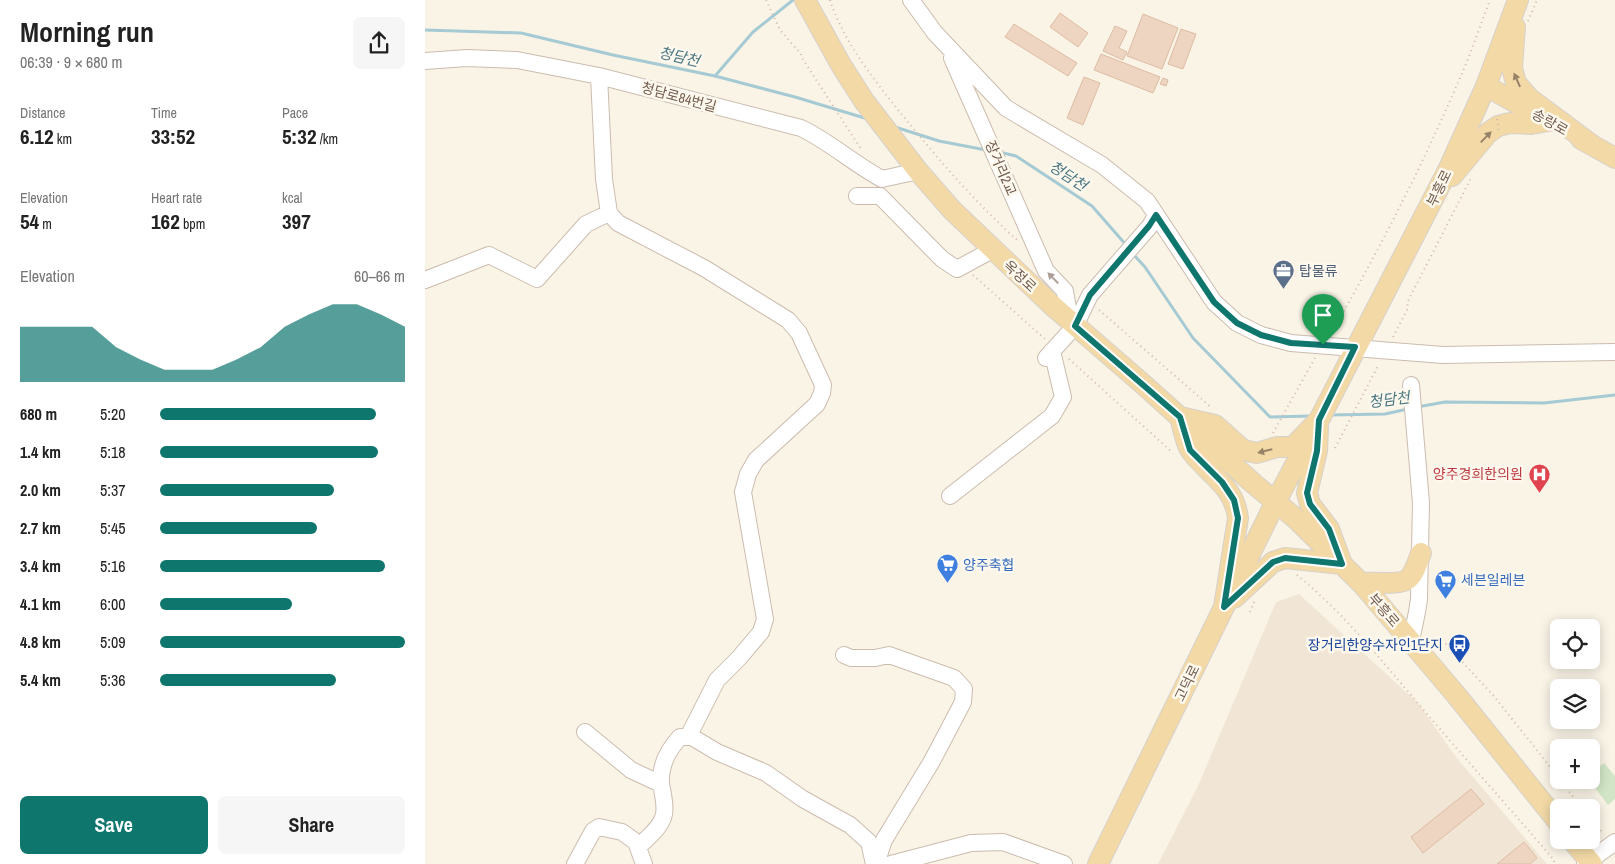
<!DOCTYPE html>
<html lang="en">
<head>
<meta charset="utf-8">
<style>
	:root { --surface:#fff; --page:#f6f6f6; --text:#222; --muted:#767676; --accent:#0f766e }
	body { margin:0; font-family:"Archivo Narrow","Noto Sans KR",sans-serif; background:var(--page); color:var(--text); height:100vh; display:flex; flex-direction:column; font-size:19px; white-space:nowrap }
	* { box-sizing:border-box; margin:0 }
	p { font-size:16px; color:var(--muted) }
	.icon { flex:none; width:28px; height:28px; fill:none; stroke:currentColor; stroke-width:2; stroke-linecap:round; stroke-linejoin:round }
	.map { position:relative; flex:1; overflow:hidden }
	.details { display:flex; flex-direction:column; background:var(--surface); width:425px }
	.details>* { flex:none }
	.controls { position:absolute; left:1125px; top:619px; display:grid; gap:10px }
	.controls a { display:grid; place-items:center; width:50px; height:50px; border-radius:8px; background:var(--surface); box-shadow:0 2px 12px #0003; font-size:25px }
	.pin { position:absolute; display:grid; place-items:center; width:42px; height:42px; color:#fff; margin:-51px -21px; border-radius:50% 50% 50% 0; rotate:-45deg; box-shadow:0 0 5px #0007 }
	.pin .icon { rotate:45deg }
	.round { display:grid; place-items:center; flex:none; width:52px; height:52px; border-radius:8px; background:var(--page) }
	.overview { display:flex; align-items:center; justify-content:space-between; height:85px; padding:0 20px }
	h1 { font-size:28px; font-weight:800; line-height:38px }
	.figures { display:grid; grid-template-columns:repeat(3,1fr); gap:8px; height:85px; padding:5px 20px }
	.figures div { display:grid; align-content:center }
	.figures b { font-size:21px; font-weight:800 }
	.figures small { font-size:14px; font-weight:400 }
	.figures p { font-size:14px }
	.chart { height:140px; padding:10px 20px }
	.chart p { display:flex; justify-content:space-between }
	.chart svg { width:100%; height:90px; margin-top:5px; fill:var(--accent); opacity:.7 }
	.action { display:flex; gap:10px; margin-top:auto; padding:10px 20px }
	.action a { flex:1; height:58px; border-radius:8px; background:var(--accent); color:#fff; font-size:20px; font-weight:800; line-height:58px; text-align:center }
	.action a+a { background:var(--page); color:var(--text) }
	ul { padding:0 20px; list-style:none; font-size:16px }
	li { display:grid; grid-template-columns:80px 60px 1fr; align-items:center; height:38px }
	li i { height:12px; border-radius:6px; background:var(--accent) }
	main { display:flex; flex:1; min-height:0 }
	.map>svg:first-child { display:block }
	.residential { fill:#f1e6d6 }
	.green { fill:#d2e6c7 }
	.lines { fill:none; stroke-linecap:round; stroke-linejoin:round }
	.stream { stroke:#a5cad3; stroke-width:3 }
	.building { fill:#edd5c2; stroke:#debca4 }
	.minor-casing { stroke:#cbbcae; stroke-width:18 }
	.major-casing { stroke:#d7d1cd; stroke-width:22 }
	.path { stroke:#d2b8a5; stroke-width:2; stroke-dasharray:1 4; stroke-linecap:butt }
	.minor { stroke:#fff; stroke-width:16 }
	.major { stroke:#f2d9a6; stroke-width:20 }
	.path-bridge { stroke:#d2b8a5; stroke-width:2; stroke-dasharray:1 4; stroke-linecap:butt }
	.oneway { fill:#988268 }
	.oneway2 { fill:#aa9d95 }
	.route-casing { stroke:#fff; stroke-width:10 }
	.route { stroke:#0f766e; stroke-width:6 }
	.labels { text-anchor:middle; stroke-width:5; stroke-linejoin:round; paint-order:stroke }
	.street-label { font-size:14px; fill:#715c4e; stroke:#fdf8ed }
	.service-label { font-size:14px; fill:#4e5e75; stroke:#fdf8ed; text-anchor:start }
	.health-label { font-size:14px; fill:#be3a42; stroke:#fdf8ed; text-anchor:end }
	.shop-label { font-size:14px; fill:#366cbe; stroke:#fdf8ed; text-anchor:start }
	.transit-label { font-size:14px; fill:#164399; stroke:#fdf8ed; text-anchor:end }
	.water-label { font-size:15px; font-style:italic; fill:#4a7782; stroke:#fdf8ed }
</style>
</head>
<body>
<main>
<section class="details">
<div class="overview"><div><h1>Morning run</h1><p>06:39 · 9 × 680 m</p></div><a class="round"><svg class="icon" aria-label="share" viewBox="0 0 24 24"><path d="M12 15V3M7 8l5-5 5 5M5 13v7h14v-7"/></svg></a></div>
<div class="figures">
<div><p>Distance</p><b>6.12<small> km</small></b></div>
<div><p>Time</p><b>33:52</b></div>
<div><p>Pace</p><b>5:32<small> /km</small></b></div>
</div>
<div class="figures">
<div><p>Elevation</p><b>54<small> m</small></b></div>
<div><p>Heart rate</p><b>162<small> bpm</small></b></div>
<div><p>kcal</p><b>397</b></div>
</div>
<div class="chart"><p><span>Elevation</span>60–66 m</p>
<svg viewBox="0 0 160 44" preserveAspectRatio="none"><path d="M0 44V17L10 17L20 17L30 17L40 27L50 33L60 38L70 38L80 38L90 33L100 27L110 17L120 11L130 6L140 6L150 11L160 17V44z"/></svg>
</div>
<ul>
<li><b>680 m</b>5:20<i style="width:88%"></i></li>
<li><b>1.4 km</b>5:18<i style="width:89%"></i></li>
<li><b>2.0 km</b>5:37<i style="width:71%"></i></li>
<li><b>2.7 km</b>5:45<i style="width:64%"></i></li>
<li><b>3.4 km</b>5:16<i style="width:92%"></i></li>
<li><b>4.1 km</b>6:00<i style="width:54%"></i></li>
<li><b>4.8 km</b>5:09<i style="width:100%"></i></li>
<li><b>5.4 km</b>5:36<i style="width:72%"></i></li>
</ul>
<div class="action"><a>Save</a><a>Share</a></div>
</section>
<div class="map">
<svg width="1190" height="864" viewBox="0 0 1190 864">
	<rect width="100%" height="100%" fill="#faf4e7"/>
	<path class="residential" d="M874 594 993 703 1031 757 1122 864H733L773 786 851 602Z"/>
	<path class="green" d="M1179 763 1190 776V799L1183 805 1164 780H1166V774Z"/>
	<g class="lines">
		<path class="stream" d="M0 30 96 33 188 55 290 76 370 97 443 119
			M290 76 328 32 368 0
			M470 127 514 141 561 150
			M574 152 591 156 667 206 702 246
			M707 253 720 267 768 338 845 417 886 416
			M992 407 1020 402 1119 403 1190 395
			M905 415 960 414 983 409"/>
	</g>
	<path class="building" d="M635 13 663 33 653 47 625 27Z
		M718 14 753 28 737 69 702 56Z
		M589 24 652 63 643 76 580 37Z
		M690 26 702 31 694 48 702 52 698 60 678 51Z
		M756 29 771 34 758 69 743 64Z
		M676 54 735 77 728 93 669 70Z
		M659 77 675 83 658 125 642 118Z
		M738 78 743 80 741 86 735 84Z
		M1046 789 1059 804 998 853 986 837Z
		M1099 842 1112 858 1105 864H1072Z"/>
	<g class="lines">
		<defs>
			<path id="minor" d="M486 0 510 33 581 108 677 165 722 201 789 302 812 323 836 335 866 343 1018 355 1190 352
				M527 58 621 271 640 291 645 320
				M0 61 42 58 92 60 174 76 376 128C405 142 429 164 457 179L493 171
				M174 76 179 179 184 213 193 223 279 268 363 320 374 333 398 385 397 393 392 404 331 460 323 474 318 492 340 619 336 632 314 658 292 680 263 737
				M432 196H455L517 259 532 269 567 250
				M0 280 64 255 112 279 161 224 184 213
				M621 358 650 326 665 295 725 226 731 215
				M525 496 627 416 638 397 627 351
				M986 641 992 612 994 599 996 503 986 385
				M419 655 426 658H450L464 655 529 678 539 689 538 702 507 761 459 840 451 864
				M160 732 206 770 236 784
				M213 847C222 838 237 827 239 814 241 804 237 792 236 783 235 765 243 750 255 737H267L292 752 341 773 378 799 425 825 444 842 449 864
				M150 864 168 831 174 827 197 832 211 842 219 864
				M466 864 546 843 578 842 639 864
				M1160 864 1190 842"/>
			<path id="major" d="M380 0 416 65 439 101 493 171 527 210 629 307 719 385 829 484 870 518 938 585 1032 696 1134 823
				M1090 27 1087 68 1091 83 1104 98 1167 145
				M1061 86 1111 114
				M1156 139 1190 158
				M1027 176 1063 133 1073 126 1085 123 1106 124 1124 121
				M936 583C947 582 976 585 983 579 990 573 993 561 996 553
				M809 598 848 562 860 558 917 564 904 529 885 504 882 493 892 451 893 427
				M799 607 813 518C809 485 784 475 766 451 760 443 758 427 755 417L790 425 818 450 832 453 852 447H868L894 420 1024 168 1061 86 1093 0
				M1147 840 1167 864
				M673 864 850 503 885 437"/>
		</defs>
		<use href="#minor" class="minor-casing"/>
		<use href="#major" class="major-casing"/>
		<path class="path" d="M341 0 355 30 376 54 377 58 436 149
			M405 0C419 43 450 81 478 116 514 160 550 202 592 240
			M1103 21 1112 0
			M548 275 621 340
			M674 310 787 408
			M906 333C954 251 997 166 1035 78 1046 53 1055 26 1065 0
			M968 337 982 310 983 301 1046 178
			M644 359 748 453
			M848 433 890 358
			M910 448 954 364
			M872 575C921 615 961 666 1002 714 1044 763 1087 811 1129 860V864
			M825 612 830 600
			M1017 640 1068 695 1134 778
			M1135 780 1157 808
			M1166 819 1178 833"/>
		<use href="#minor" class="minor"/>
		<use href="#major" class="major"/>
		<path class="path-bridge" d="M1072 119 1074 132"/>
	</g>
	<defs><path id="oneway-solid" d="M-6-.8H1V-3.2L6.5 0L1 3.2V.8H-6Z" transform="scale(1.25)"/></defs>
	<g class="oneway">
		<use href="#oneway-solid" transform="translate(1092 80) rotate(-114)"/>
		<use href="#oneway-solid" transform="translate(1061 137) rotate(-46)"/>
		<use href="#oneway-solid" transform="translate(840 451) rotate(166)"/>
	</g>
	<use class="oneway2" href="#oneway-solid" transform="translate(628 278) rotate(-134)"/>
	<g class="lines">
		<defs>
			<path id="route" d="M731 215 789 302 812 323 836 335 866 343 930 347 894 420 892 451 882 493 885 504 904 529 917 564 860 558 848 562 799 607 813 518 809 500 797 482 765 450 755 417 650 326 665 295 724 226Z"/>
		</defs>
		<use href="#route" class="route-casing"/>
		<use href="#route" class="route"/>
	</g>
	<defs>
		<symbol id="office-pin" viewBox="-11 -11 22 30"><path d="M0 17L-7.5 6A9.5 9.5 0 1 1 7.5 6Z" fill="#5c6f8a" stroke="#fdf8ed"/><path d="M-6-3h4V-5.5h4V-3h4V5H-6ZM-1-4.5V-3h2v-1.5ZM-6 0V1H6V0Z" fill="#fff"/></symbol>
		<symbol id="hospital-pin" viewBox="-11 -11 22 30"><path d="M0 17L-7.5 6A9.5 9.5 0 1 1 7.5 6Z" fill="#e0444e" stroke="#fdf8ed"/><path d="M-5-5h3v3.5h4V-5h3V5h-3V1.5h-4V5h-3Z" fill="#fff"/></symbol>
		<symbol id="supermarket-pin" viewBox="-11 -11 22 30"><path d="M0 17L-7.5 6A9.5 9.5 0 1 1 7.5 6Z" fill="#3f7fe0" stroke="#fdf8ed"/><path d="M-6-5.5h2.5l.6 2H6L4.5 2H-2.5L-4.4-4H-6ZM-1.5 3.2a1.3 1.3 0 1 0 .1 0ZM3 3.2a1.3 1.3 0 1 0 .1 0Z" fill="#fff"/></symbol>
		<symbol id="bus-pin" viewBox="-11 -11 22 30"><path d="M0 17L-7.5 6A9.5 9.5 0 1 1 7.5 6Z" fill="#1a4fb4" stroke="#fdf8ed"/><path d="M-5-6H5V4H4V6H2V4H-2V6H-4V4H-5ZM-3.5-4V0h7V-4ZM-3.5 1.2v1.5H-2V1.2ZM2 1.2v1.5H3.5V1.2Z" fill="#fff"/></symbol>
	</defs>
	<g fill-rule="evenodd">
		<use href="#office-pin" x="846" y="258" width="25" height="34"/>
		<use href="#hospital-pin" x="1102" y="462" width="25" height="34"/>
		<use href="#supermarket-pin" x="510" y="552" width="25" height="34"/>
		<use href="#supermarket-pin" x="1008" y="568" width="25" height="34"/>
		<use href="#bus-pin" x="1022" y="632" width="25" height="34"/>
	</g>
	<g class="labels">
		<g class="street-label">
			<text transform="translate(254 97) rotate(15)" y="5">청담로84번길</text>
			<text transform="translate(1125 122) rotate(29)" y="5">송랑로</text>
			<text transform="translate(576 168) rotate(67)" y="5">장거리2교</text>
			<text transform="translate(1014 188) rotate(-64)" y="5">부흥로</text>
			<text transform="translate(595 276) rotate(43)" y="5">옥정로</text>
			<text transform="translate(959 610) rotate(49)" y="5">부흥로</text>
			<text transform="translate(762 683) rotate(-64)" y="5">고덕로</text>
		</g>
		<g class="service-label">
			<text x="874" y="276">탑물류</text>
		</g>
		<g class="health-label">
			<text x="1098" y="479">양주경희한의원</text>
		</g>
		<g class="shop-label">
			<text x="538" y="570">양주축협</text>
			<text x="1036" y="585">세븐일레븐</text>
		</g>
		<g class="transit-label">
			<text x="1018" y="650">장거리한양수자인1단지</text>
		</g>
		<g class="water-label">
			<text transform="translate(254 57) rotate(13)" y="5">청담천</text>
			<text transform="translate(643 176) rotate(33)" y="5">청담천</text>
			<text transform="translate(964 400) rotate(-7)" y="5">청담천</text>
		</g>
	</g>
</svg>
<div class="controls">
<a><svg class="icon" aria-label="locate" viewBox="0 0 24 24"><circle cx="12" cy="12" r="6"/><path d="M12 2v4M12 18v4M2 12h4M18 12h4"/></svg></a>
<a><svg class="icon" aria-label="layers" viewBox="0 0 24 24"><path d="M12 4l9 5-9 5-9-5zM3 14l9 5 9-5"/></svg></a>
<a>+</a>
<a>−</a>
</div>
<div class="pin" style="left:898px;top:345px;background:#1e9e55"><svg class="icon" aria-label="arrive" viewBox="0 0 24 24"><path d="M6 21V4h12l-3 4 3 4H6"/></svg></div>
</div>
</main>
</body>
</html>
